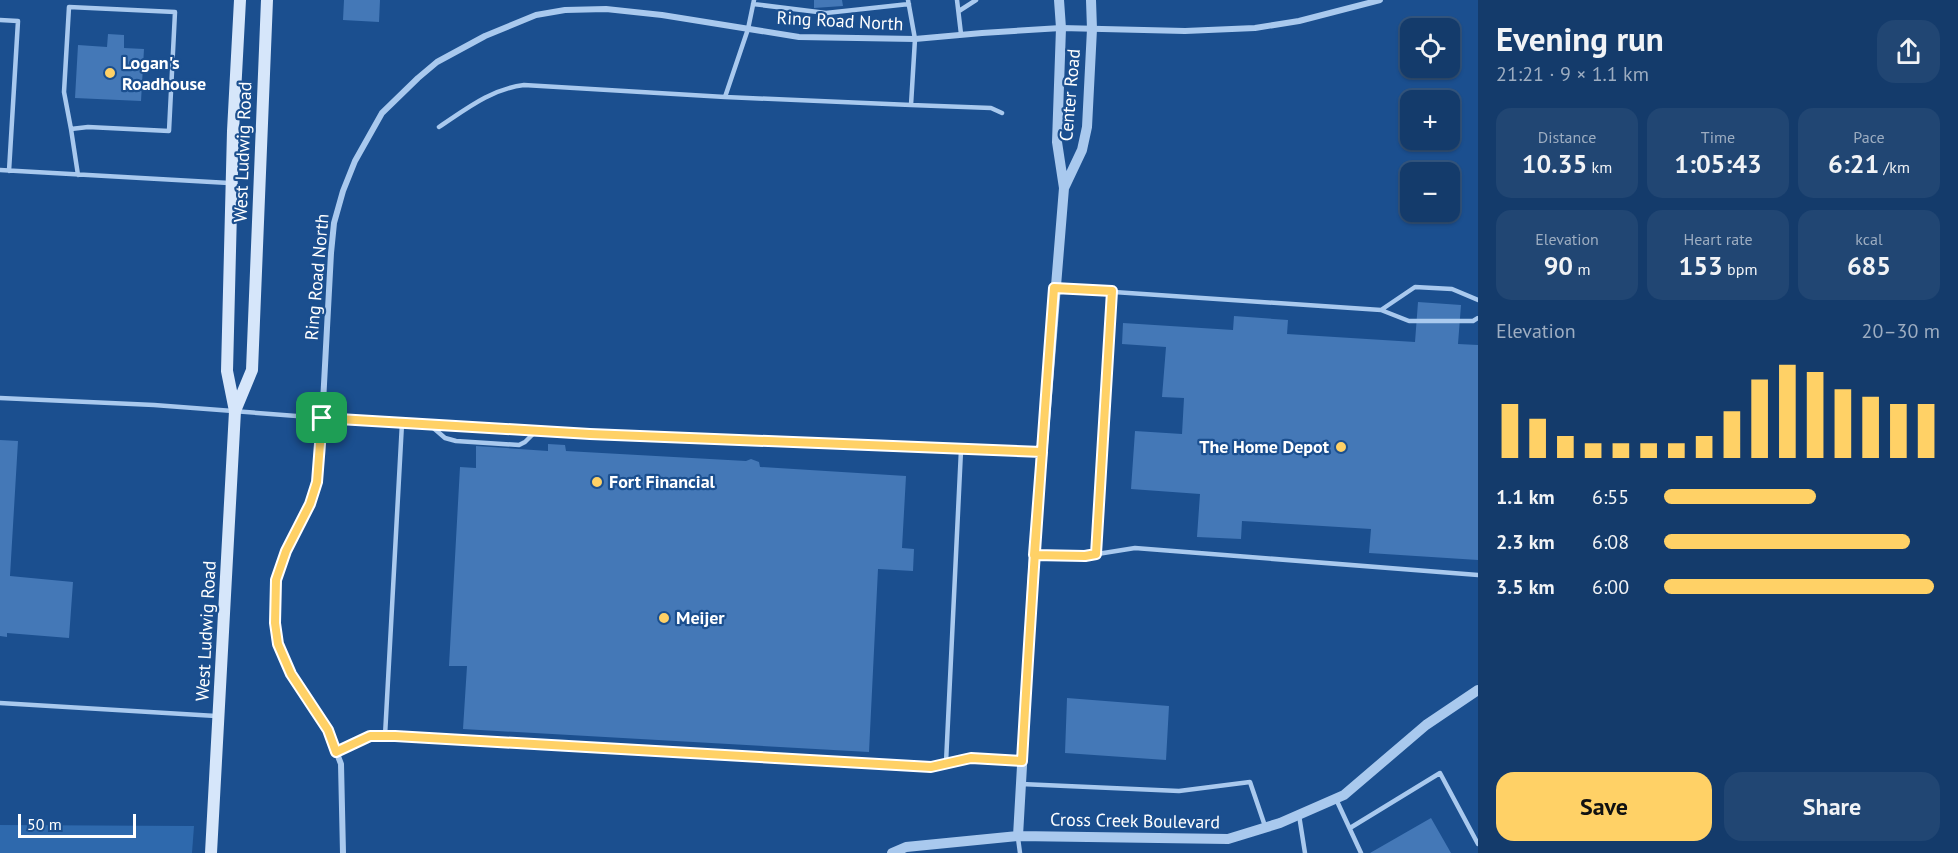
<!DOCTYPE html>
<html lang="en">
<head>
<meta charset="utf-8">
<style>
	:root { --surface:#143b6b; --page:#214673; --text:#f1f3f6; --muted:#9dadc1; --line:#33557e; --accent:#ffd166 }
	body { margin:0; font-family:"PT Sans",sans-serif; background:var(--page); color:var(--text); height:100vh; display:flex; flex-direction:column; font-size:22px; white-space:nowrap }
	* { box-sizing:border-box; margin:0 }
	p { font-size:20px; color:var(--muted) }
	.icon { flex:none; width:33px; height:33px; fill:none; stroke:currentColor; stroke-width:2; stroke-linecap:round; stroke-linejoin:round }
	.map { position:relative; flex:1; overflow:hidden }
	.details { display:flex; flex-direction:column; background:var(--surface); width:480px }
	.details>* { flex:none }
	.buttons { position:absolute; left:1400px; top:18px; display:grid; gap:12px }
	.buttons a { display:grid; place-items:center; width:60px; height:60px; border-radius:12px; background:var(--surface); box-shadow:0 2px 4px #0004,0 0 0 2px var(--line); font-size:30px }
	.scale { position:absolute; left:18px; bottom:15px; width:118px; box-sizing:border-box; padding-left:6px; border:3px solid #fff; border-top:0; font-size:16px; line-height:21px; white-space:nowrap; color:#fff; -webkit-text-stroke:4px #1b4f8f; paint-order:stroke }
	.pin { position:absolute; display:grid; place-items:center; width:51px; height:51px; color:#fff; margin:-26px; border-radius:12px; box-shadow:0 3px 9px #0006 }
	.round { display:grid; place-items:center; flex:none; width:63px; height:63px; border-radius:18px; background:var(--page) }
	.head { display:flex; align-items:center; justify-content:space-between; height:102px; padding:0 18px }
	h1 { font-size:33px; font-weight:700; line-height:45px }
	.figures { display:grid; grid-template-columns:repeat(3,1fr); gap:9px; height:102px; padding:6px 18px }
	.figures div { display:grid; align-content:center; border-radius:15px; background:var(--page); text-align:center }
	.figures b { font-size:26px; font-weight:700 }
	.figures small { font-size:16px; font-weight:400 }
	.figures p { font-size:16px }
	.chart { height:168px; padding:12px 18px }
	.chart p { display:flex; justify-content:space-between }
	.chart svg { width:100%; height:108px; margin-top:6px; stroke:var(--accent); stroke-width:6 }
	.button { display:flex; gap:12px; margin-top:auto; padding:12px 18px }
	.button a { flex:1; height:69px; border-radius:18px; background:var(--accent); color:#111; font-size:24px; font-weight:700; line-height:69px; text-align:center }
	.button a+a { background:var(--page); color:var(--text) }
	ul { padding:0 18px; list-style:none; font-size:20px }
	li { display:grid; grid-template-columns:96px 72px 1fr; align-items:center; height:45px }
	li i { height:15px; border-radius:8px; background:var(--accent) }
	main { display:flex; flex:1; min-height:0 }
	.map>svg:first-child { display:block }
	.green { fill:#2e69ad }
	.building { fill:#4478b7 }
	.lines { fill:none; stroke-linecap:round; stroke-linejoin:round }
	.service { stroke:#a9c9ee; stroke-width:4.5 }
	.minor { stroke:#a9c9ee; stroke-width:6 }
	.tertiary { stroke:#a9c9ee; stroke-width:10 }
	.secondary { stroke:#d6e6fa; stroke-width:12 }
	.route-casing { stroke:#fff; stroke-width:12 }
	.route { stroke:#ffd166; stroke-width:8 }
	.poi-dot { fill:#ffd166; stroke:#1b4f8f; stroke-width:2 }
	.labels { text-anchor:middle; stroke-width:4.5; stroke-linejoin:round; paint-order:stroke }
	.street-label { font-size:18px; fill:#fff; stroke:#1b4f8f }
	.poi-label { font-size:18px; font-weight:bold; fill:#fff; stroke:#1b4f8f; text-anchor:start }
</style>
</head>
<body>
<main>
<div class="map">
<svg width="1478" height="853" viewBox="0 0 1478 853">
	<rect width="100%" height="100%" fill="#1b4f8f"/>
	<path class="green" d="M0 825 194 826 192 853H0Z"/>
	<path class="building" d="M344 0H380L379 22 343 20Z
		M814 0H842L843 6 814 8Z
		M108 34 124 35V48L144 49 141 101 75 98 78 45 107 47Z
		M1418 302 1461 305 1458 344 1478 345V560L1369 553 1371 529 1242 521 1241 539 1197 537 1200 494 1131 489 1135 431 1182 434 1184 398 1162 397 1166 347 1122 344 1123 323 1233 330 1234 316 1288 320 1287 334 1415 342Z
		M0 440 18 441 10 576 73 582 69 638 7 633V637L0 636Z
		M548 444 565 445 566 451 746 461 751 459 759 462 760 467 906 476 902 548 914 549 913 571 878 569 869 752 463 729 467 666H449L460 467 476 468V446L548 451Z
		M1067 698 1169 706 1166 760 1065 753Z
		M1431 818 1451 853H1370Z"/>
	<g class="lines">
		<path class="service" d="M957 0 961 34
			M753 4 826 13 909 4
			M959 11 976 0
			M0 20 18 21 9 171
			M725 97 911 105 915 39 908 0
			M911 105 991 108 1002 113
			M439 127C466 109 491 89 524 85L725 97 748 29 754 0
			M71 129 64 92 69 7 175 12 169 131 88 127 71 129 78 175
			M0 170 229 183
			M1055 288 1381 310 1409 321H1473L1478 318
			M1381 310 1415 287 1452 289 1478 300
			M0 398 154 405 375 422 561 433 961 450 1042 452
			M430 425 445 438 456 441 519 445 525 442 536 431
			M1096 554 1112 291
			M1034 555 1085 556 1135 548 1478 575
			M0 703 216 716
			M385 736 402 423
			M336 751 370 736H395L931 767 971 758 1022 761
			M946 763 961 450
			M1021 784 1179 791 1250 782 1265 826
			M1336 799 1361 853
			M1299 815 1305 853
			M1350 828 1440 773 1478 844
			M1018 838 1020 853"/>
		<path class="minor" d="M343 853 341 764 328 730 291 674 278 644 275 623 276 580 286 551 310 504 317 482 320 459 331 253 334 223 343 191 355 161 382 113 418 78 437 62 485 36 536 15 565 10 606 9 662 15 799 37 915 39 982 33 1061 28 1185 31 1255 28 1299 21 1380 0"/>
		<path class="tertiary" d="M1064 188 1082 150 1087 127 1092 29 1091 0
			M1018 836 1034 555 1064 188 1057 142 1061 28 1059 0
			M892 853 906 847 1018 836 1228 839 1280 823 1344 795 1426 725 1478 690"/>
		<path class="secondary" d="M235 411 252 370 267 0
			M211 853 235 411 227 371 233 131 240 0"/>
	</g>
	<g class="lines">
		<defs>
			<path id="route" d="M322 418 317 482 310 504 286 551 276 580 275 623 278 644 291 674 328 730 336 752 370 736H395L931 767 971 758 1022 761C1031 603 1042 445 1054 288L1112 291 1096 554 1085 556 1034 555 1042 452 590 434 322 418"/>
		</defs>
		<use href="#route" class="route-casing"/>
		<use href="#route" class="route"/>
	</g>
	<g class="poi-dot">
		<circle cx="110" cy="73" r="6"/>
		<circle cx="1341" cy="447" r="6"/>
		<circle cx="597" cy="482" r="6"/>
		<circle cx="664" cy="618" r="6"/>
	</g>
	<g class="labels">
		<g class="street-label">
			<text transform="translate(840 21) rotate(3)" y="6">Ring Road North</text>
			<text transform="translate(1070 95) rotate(-85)" y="6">Center Road</text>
			<text transform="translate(243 152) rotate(-88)" y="6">West Ludwig Road</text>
			<text transform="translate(317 277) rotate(-85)" y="6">Ring Road North</text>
			<text transform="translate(206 631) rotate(-87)" y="6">West Ludwig Road</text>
			<text transform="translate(1135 821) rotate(1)" y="6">Cross Creek Boulevard</text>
		</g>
		<g class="poi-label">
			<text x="122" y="69">Logan's<tspan x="122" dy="21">Roadhouse</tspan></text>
			<text x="1329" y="453" text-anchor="end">The Home Depot</text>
			<text x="609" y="488">Fort Financial</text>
			<text x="676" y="624">Meijer</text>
		</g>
	</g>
</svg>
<div class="buttons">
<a><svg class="icon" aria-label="locate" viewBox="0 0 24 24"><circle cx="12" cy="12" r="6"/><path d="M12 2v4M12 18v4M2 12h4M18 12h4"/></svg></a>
<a>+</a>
<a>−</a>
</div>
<div class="scale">50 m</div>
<div class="pin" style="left:322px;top:418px;background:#1e9e55"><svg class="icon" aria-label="arrive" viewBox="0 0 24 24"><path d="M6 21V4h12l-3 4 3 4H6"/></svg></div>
</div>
<section class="details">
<div class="head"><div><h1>Evening run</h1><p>21:21 · 9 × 1.1 km</p></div><a class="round"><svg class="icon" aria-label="share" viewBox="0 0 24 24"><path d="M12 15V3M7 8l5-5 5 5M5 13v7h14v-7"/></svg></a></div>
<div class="figures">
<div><p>Distance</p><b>10.35<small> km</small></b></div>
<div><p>Time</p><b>1:05:43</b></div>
<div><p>Pace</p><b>6:21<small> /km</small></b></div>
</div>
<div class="figures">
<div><p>Elevation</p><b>90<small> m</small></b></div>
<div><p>Heart rate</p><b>153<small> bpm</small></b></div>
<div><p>kcal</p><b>685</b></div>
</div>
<div class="chart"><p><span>Elevation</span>20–30 m</p>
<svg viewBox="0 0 160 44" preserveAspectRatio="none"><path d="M5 44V22M15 44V28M25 44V35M35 44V38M45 44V38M55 44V38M65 44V38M75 44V35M85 44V25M95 44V12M105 44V6M115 44V9M125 44V16M135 44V19M145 44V22M155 44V22"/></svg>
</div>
<ul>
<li><b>1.1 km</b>6:55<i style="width:55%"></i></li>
<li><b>2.3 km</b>6:08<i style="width:89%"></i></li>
<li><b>3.5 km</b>6:00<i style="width:98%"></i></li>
</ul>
<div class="button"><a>Save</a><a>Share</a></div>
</section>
</main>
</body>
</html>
